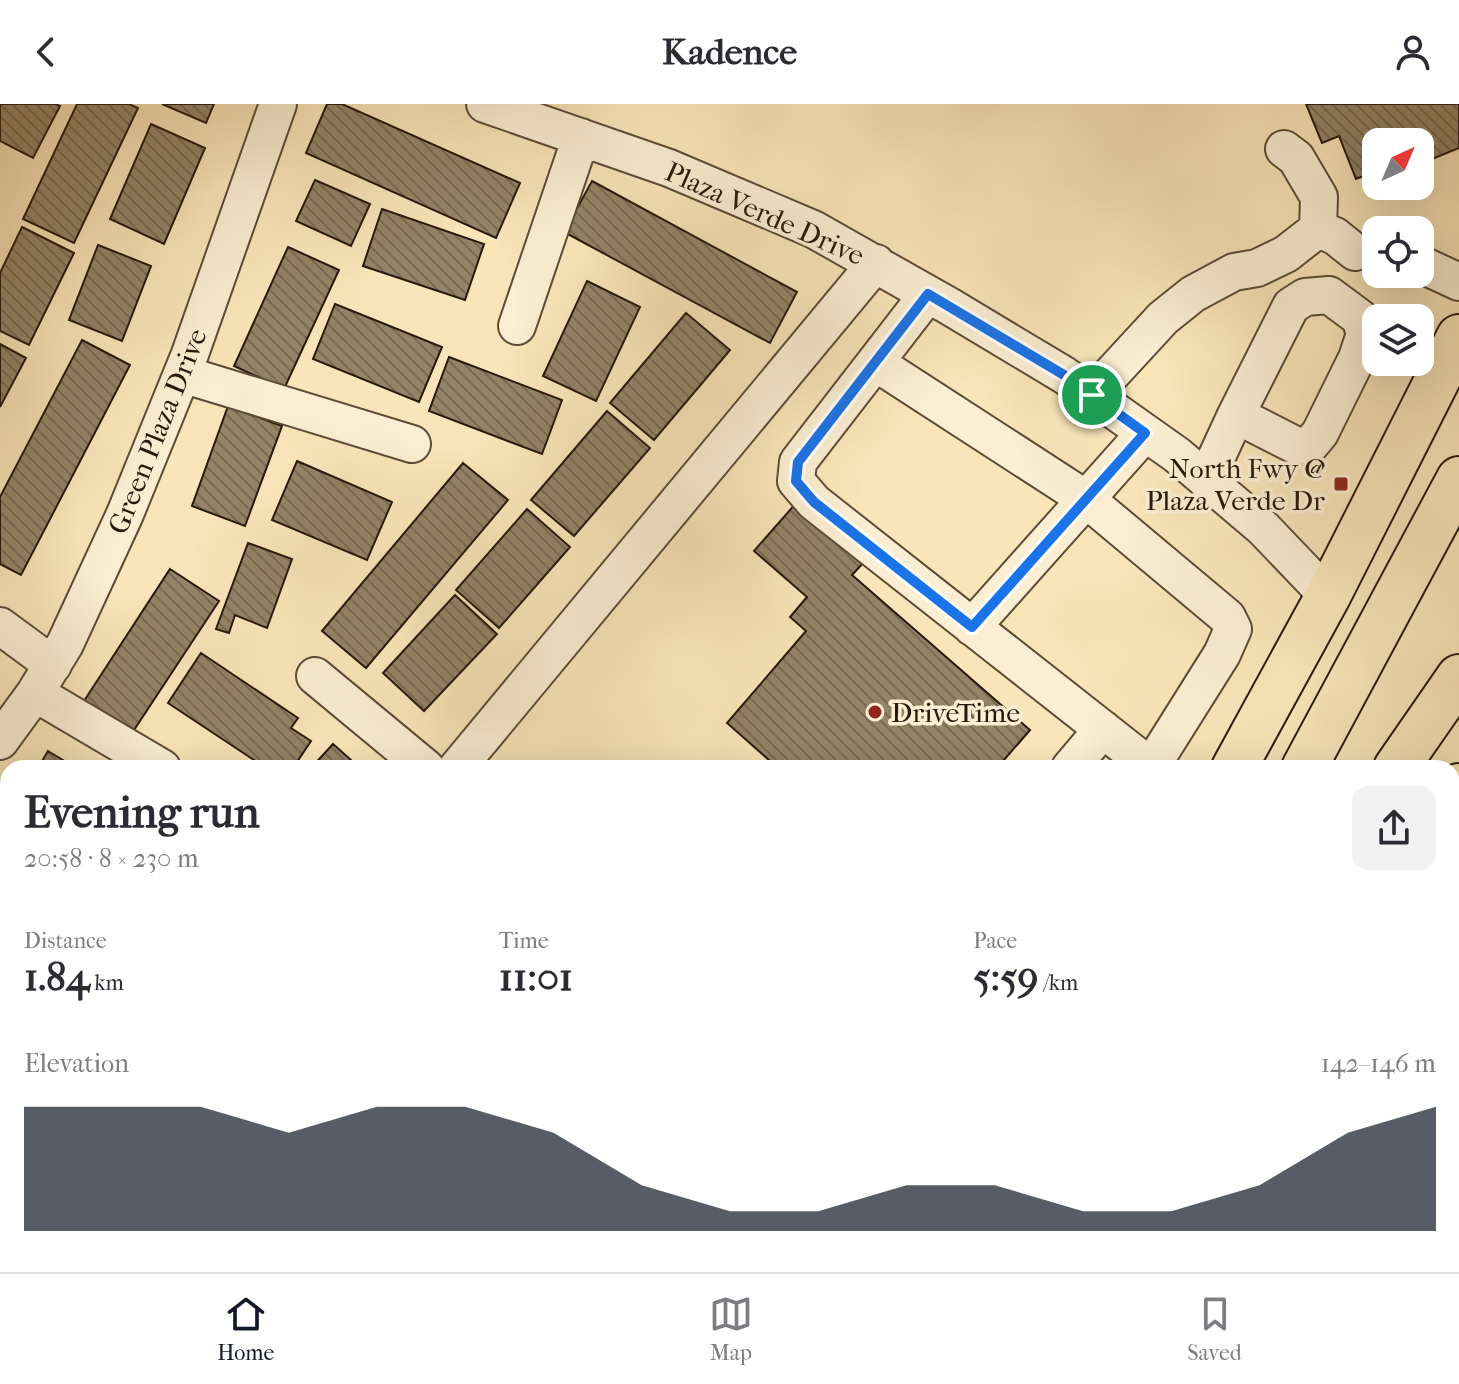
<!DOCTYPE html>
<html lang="en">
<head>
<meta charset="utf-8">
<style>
	:root { --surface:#fff; --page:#f2f2f3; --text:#2b2b33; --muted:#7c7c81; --line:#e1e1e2; --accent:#111827 }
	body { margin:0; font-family:"IM FELL French Canon",serif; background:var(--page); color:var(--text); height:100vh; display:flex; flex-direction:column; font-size:30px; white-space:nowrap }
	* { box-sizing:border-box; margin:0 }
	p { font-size:26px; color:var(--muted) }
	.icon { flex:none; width:44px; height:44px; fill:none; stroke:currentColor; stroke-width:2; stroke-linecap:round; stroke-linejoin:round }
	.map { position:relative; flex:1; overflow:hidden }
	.sheet { position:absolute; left:0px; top:656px; width:1460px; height:512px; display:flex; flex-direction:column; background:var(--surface); border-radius:24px 24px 0 0; box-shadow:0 8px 32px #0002 }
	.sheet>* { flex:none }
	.needle { width:52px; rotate:44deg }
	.fabs { position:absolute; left:1362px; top:24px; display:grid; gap:16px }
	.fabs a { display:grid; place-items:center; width:72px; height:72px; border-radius:16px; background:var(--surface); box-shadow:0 8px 32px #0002; font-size:40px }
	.pin { position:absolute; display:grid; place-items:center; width:68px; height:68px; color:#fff; margin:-34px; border:4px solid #fff; border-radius:50%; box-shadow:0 2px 8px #0007 }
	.round { display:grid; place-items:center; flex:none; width:84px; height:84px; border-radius:16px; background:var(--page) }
	.headline { display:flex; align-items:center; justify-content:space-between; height:136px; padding:0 24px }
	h1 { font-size:44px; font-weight:700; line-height:60px }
	.metrics { display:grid; grid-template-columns:repeat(3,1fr); gap:12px; height:136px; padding:8px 24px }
	.metrics div { display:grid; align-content:center }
	.metrics b { font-size:40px; font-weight:700 }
	.metrics small { font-size:22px; font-weight:400 }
	.metrics p { font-size:22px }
	.chart { height:224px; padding:16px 24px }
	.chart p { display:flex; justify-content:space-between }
	.chart svg { width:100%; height:144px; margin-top:8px; fill:var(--accent); opacity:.7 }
	header { display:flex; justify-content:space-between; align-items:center; height:104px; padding:0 24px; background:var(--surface); font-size:36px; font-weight:700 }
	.tabs { display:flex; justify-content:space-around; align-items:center; height:112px; border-top:2px solid var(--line); background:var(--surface); font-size:22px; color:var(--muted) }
	.tabs a { display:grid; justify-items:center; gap:4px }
	.tabs .on { color:var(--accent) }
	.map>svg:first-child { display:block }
	.building { fill:url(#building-back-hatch); stroke:#27190c; stroke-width:2 }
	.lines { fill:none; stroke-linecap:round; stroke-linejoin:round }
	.minor-casing { stroke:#5c4c37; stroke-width:40 }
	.major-casing { stroke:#27190c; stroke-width:48 }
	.highway-casing { stroke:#27190c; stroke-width:48 }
	.minor { stroke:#fbeed2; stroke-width:36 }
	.major { stroke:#f9e5b9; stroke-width:44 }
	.highway { stroke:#f9e5b9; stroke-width:44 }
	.route-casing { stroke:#fff; stroke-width:16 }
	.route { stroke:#1a73e8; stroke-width:10 }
	.poi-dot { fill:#8f2418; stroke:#fbeed2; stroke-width:3 }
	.labels { text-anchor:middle; stroke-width:7; stroke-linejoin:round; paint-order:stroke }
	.street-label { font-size:28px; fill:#27190c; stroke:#fbeed2 }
	.poi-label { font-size:28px; fill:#27190c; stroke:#fbeed2; text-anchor:end }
</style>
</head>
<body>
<header><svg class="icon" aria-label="back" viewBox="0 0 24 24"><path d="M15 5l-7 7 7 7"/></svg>Kadence<svg class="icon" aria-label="person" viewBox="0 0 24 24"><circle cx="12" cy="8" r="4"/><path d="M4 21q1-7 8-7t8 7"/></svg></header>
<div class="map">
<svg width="1459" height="1168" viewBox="0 0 1459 1168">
	<defs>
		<pattern id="building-back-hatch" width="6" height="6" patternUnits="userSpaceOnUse" patternTransform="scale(2)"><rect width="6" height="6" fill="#948366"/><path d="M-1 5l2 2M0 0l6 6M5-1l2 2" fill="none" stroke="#796a52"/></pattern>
	</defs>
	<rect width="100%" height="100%" fill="#f9e5b9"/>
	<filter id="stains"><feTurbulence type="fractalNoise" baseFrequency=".0025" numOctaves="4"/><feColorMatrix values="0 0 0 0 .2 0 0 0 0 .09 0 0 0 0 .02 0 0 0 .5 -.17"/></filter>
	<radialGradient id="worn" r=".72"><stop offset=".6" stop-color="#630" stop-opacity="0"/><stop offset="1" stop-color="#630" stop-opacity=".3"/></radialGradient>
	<path class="building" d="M0 0H55L60 2 33 54 0 37Z
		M77 0H129L138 4 74 139 23 115Z
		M162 0H214L206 19Z
		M327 0H342L520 79 496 134 306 49Z
		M1306 0H1459V44L1420 60V38H1376V67L1356 75 1339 32 1322 39Z
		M151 20 205 44 164 140 110 115Z
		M315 76 370 100 351 142 296 117Z
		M592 77 797 188 770 239 564 128Z
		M382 105 484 140 465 196 363 162Z
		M22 123 74 149 29 241 0 227V169Z
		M98 141 151 162 122 237 69 216Z
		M288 143 339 166 284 285 234 262Z
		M587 177 640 203 596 297 543 272Z
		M335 200 442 243 419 298 313 255Z
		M686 209 730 246 654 336 610 299Z
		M82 236 130 261 21 471 0 460V393Z
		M0 240 26 254 0 303Z
		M449 253 562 296 542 350 429 307Z
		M228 302 282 322 245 422 192 402Z
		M607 307 650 344 574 432 531 396Z
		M297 357 392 398 367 456 272 416Z
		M463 359 508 396 366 564 322 527Z
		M797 398 864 458 852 471 1030 626 997 664H778L727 619 806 527 790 513 807 493 754 447Z
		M527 405 570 443 499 524 456 486Z
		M248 439 292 455 267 524 235 511 229 529 216 525Z
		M170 465 219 497 132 629 84 597Z
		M455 491 497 530 424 607 383 569Z
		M201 549 298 614 291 624 311 637 293 664H266L168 599Z
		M333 640 360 664H311Z
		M48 647 76 664H38Z
		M8 714V748L0 743V728Z
		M0 751 8 758V842L0 835Z
		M0 969 8 977V1157L0 1149Z
		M11 1160H62L54 1168H20Z
		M111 1160H246L238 1168H103Z
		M473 1160H612L621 1168H481Z
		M633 1160H764L758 1168H642Z"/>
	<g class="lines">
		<defs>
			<path id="minor" d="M485 0 669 64 813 125 949 202 1064 271 1177 351 1263 424 1328 492
				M1284 45 1296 54 1319 93 1318 125
				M1420 160 1459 178
				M928 190 798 358 796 377 814 398 1152 664
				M517 222 581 33
				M876 259 1086 395 1227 513 1233 525 1222 550 1151 663
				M182 270 412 340
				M1092 291 1163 214 1193 190 1234 168 1257 164 1286 150 1318 125 1335 132 1355 148
				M1206 376 1236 311 1291 202 1305 193 1329 191 1360 214 1365 230 1357 254 1320 329 1310 341 1297 342 1236 311
				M0 522 53 561
				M972 523 1145 329
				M315 572 426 664
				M35 589 162 664
				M0 637 35 589 65 540 125 410 190 250 278 0
				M457 664 876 159
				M1070 664 1103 625
				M0 901 8 909
				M416 1160 425 1168
				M310 1168 318 1160"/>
			<path id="major" d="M1234 664 1328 492 1459 233
				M1452 1139 1459 1129
				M848 1168 856 1160"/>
			<path id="highway" d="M1304 664 1459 375
				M1396 664 1459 573
				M1452 692 1459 682
				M1452 802 1459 792
				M1452 860 1459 851
				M1452 998 1459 989
				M1452 1054 1459 1045
				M1011 1168 1018 1160
				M1095 1168 1102 1160
				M1176 1168 1182 1160
				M1306 1168 1313 1160
				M1356 1168 1363 1160"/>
		</defs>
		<use href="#minor" class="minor-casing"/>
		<use href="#major" class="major-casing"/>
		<use href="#highway" class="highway-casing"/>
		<use href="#minor" class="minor"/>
		<use href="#major" class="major"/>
		<use href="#highway" class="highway"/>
	</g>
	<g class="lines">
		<defs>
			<path id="route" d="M928 190 1064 271 1145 329 972 523 814 398 796 377 798 358Z"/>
		</defs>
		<use href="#route" class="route-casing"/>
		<use href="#route" class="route"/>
	</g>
	<g class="poi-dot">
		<rect x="1333" y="372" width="16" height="16" rx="4"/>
		<circle cx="875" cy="608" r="8"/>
	</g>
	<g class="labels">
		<g class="street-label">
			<text transform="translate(765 109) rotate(24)" y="10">Plaza Verde Drive</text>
			<text transform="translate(157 327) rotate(-68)" y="10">Green Plaza Drive</text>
		</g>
		<g class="poi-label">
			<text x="1325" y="374">North Fwy @<tspan x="1325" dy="32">Plaza Verde Dr</tspan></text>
			<text x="891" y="618" text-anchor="start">DriveTime</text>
		</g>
	</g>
	<rect width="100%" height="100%" filter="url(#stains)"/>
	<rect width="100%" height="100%" fill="url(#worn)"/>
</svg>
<div class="fabs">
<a><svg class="needle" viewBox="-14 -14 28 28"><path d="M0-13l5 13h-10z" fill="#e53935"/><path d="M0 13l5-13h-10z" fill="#7c7c81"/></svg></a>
<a><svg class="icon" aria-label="locate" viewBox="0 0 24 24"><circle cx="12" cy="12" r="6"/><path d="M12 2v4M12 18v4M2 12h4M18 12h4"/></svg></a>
<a><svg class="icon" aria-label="layers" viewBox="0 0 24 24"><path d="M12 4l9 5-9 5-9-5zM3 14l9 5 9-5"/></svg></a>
</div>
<div class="pin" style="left:1092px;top:291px;background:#1e9e55"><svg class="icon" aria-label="arrive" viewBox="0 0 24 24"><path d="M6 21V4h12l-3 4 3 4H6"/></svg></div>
<section class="sheet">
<div class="headline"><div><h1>Evening run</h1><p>20:58 · 8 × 230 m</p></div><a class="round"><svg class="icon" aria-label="share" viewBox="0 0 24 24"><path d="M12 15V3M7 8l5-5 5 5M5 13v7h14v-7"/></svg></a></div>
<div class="metrics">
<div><p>Distance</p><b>1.84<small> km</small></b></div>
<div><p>Time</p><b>11:01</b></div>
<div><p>Pace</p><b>5:59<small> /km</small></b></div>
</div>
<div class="chart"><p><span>Elevation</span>142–146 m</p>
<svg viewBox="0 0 160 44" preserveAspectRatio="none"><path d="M0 44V6L10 6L20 6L30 14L40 6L50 6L60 14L70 30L80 38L90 38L100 30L110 30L120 38L130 38L140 30L150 14L160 6V44z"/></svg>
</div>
</section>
</div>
<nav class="tabs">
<a class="on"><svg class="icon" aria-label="home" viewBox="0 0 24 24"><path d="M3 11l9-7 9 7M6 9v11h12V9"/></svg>Home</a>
<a><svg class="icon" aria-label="map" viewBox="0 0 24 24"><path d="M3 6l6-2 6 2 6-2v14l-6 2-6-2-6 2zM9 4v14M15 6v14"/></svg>Map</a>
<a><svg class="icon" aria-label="saved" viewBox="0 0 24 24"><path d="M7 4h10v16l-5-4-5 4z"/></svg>Saved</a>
</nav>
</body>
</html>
